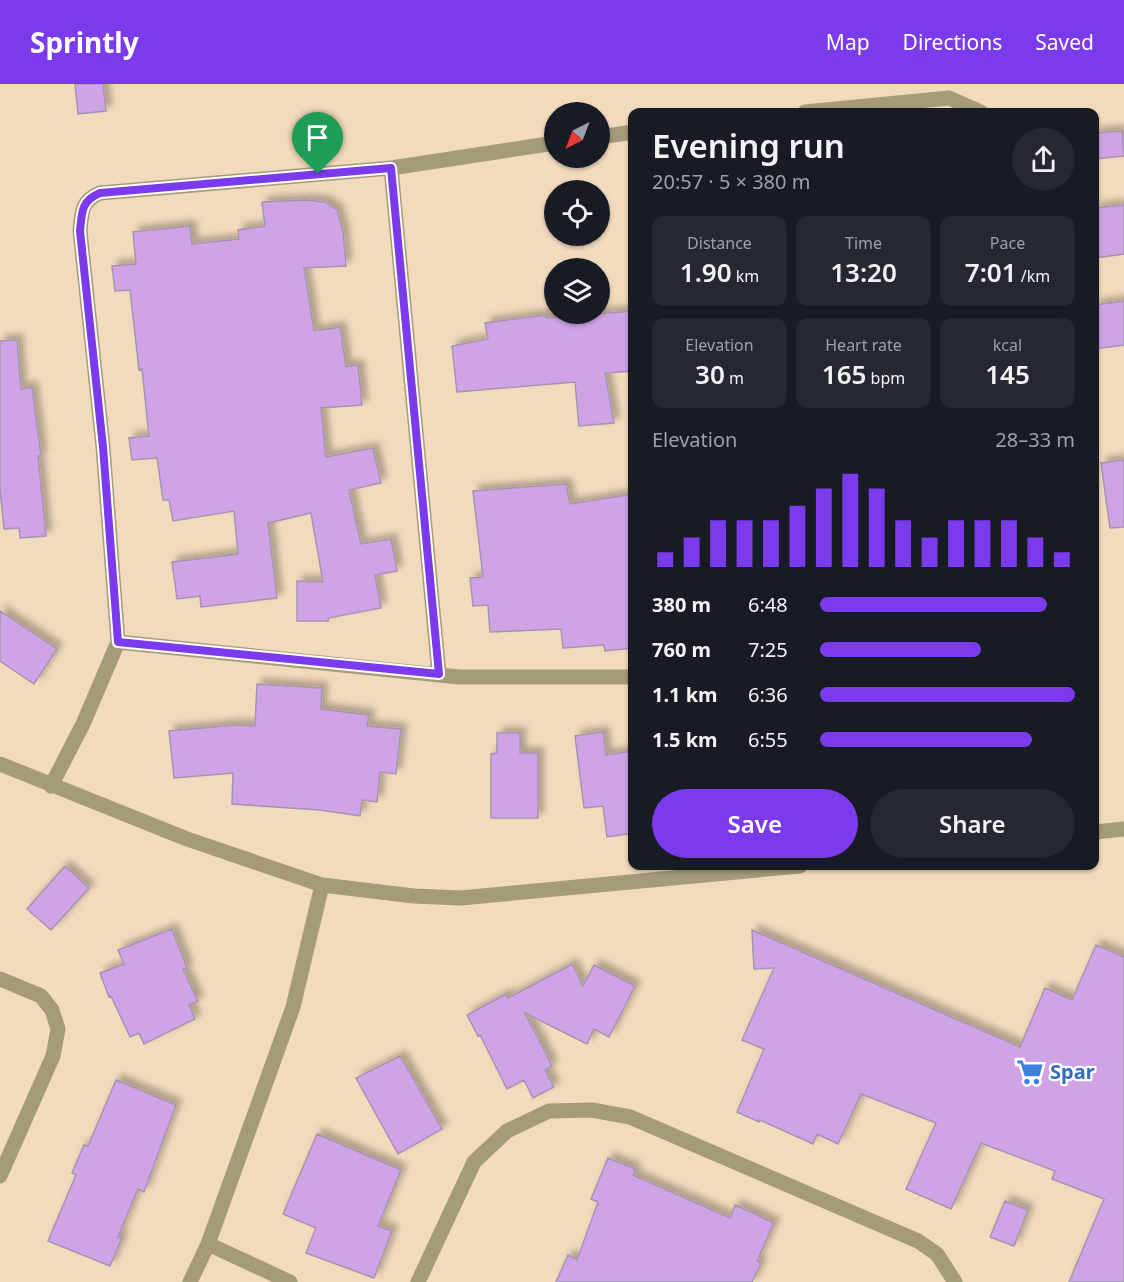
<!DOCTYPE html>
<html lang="en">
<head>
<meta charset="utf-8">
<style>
	:root { --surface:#171b24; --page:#242831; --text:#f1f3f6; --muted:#9ea1a6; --accent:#7c3aed }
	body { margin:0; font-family:"Noto Sans",sans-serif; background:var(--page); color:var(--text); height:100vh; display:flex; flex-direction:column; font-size:22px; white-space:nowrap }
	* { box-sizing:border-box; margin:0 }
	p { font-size:20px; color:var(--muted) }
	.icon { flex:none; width:33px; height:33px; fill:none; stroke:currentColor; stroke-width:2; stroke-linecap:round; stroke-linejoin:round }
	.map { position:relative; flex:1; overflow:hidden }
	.drawer { position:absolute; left:628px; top:24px; width:471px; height:762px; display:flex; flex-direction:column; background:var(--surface); border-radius:12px; box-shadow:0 2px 4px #0004 }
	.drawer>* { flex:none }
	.needle { width:39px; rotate:222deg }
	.fabs { position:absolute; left:544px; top:18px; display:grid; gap:12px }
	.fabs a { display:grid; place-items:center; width:66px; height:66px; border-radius:50%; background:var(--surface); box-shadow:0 2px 4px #0004; font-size:30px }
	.pin { position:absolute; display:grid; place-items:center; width:51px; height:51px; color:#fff; margin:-62px -26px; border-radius:50% 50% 50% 0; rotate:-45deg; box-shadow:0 0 6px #0007 }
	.pin .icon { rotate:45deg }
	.round { display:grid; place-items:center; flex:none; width:63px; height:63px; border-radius:32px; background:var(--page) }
	.summary { display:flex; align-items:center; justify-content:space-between; height:102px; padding:0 24px }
	h1 { font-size:33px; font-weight:600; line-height:45px }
	.figures { display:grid; grid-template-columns:repeat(3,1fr); gap:9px; height:102px; padding:6px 24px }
	.figures div { display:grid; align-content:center; border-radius:12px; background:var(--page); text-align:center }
	.figures b { font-size:26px; font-weight:600 }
	.figures small { font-size:16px; font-weight:400 }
	.figures p { font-size:16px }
	.chart { height:168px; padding:12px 24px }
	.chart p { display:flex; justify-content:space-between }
	.chart svg { width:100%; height:108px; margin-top:6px; stroke:var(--accent); stroke-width:6 }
	.cta { display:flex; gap:12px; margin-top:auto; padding:12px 24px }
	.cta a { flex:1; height:69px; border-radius:36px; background:var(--accent); color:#fff; font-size:24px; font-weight:600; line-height:69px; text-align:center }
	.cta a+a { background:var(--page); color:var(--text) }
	ul { padding:0 24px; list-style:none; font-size:20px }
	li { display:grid; grid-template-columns:96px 72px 1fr; align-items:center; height:45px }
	li i { height:15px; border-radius:8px; background:var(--accent) }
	header { display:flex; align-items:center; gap:36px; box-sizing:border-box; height:84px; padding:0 30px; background:var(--accent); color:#fff }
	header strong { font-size:28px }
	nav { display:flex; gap:33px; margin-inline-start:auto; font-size:21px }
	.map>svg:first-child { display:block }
	.building { fill:#cfa4e7; stroke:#a794b1; stroke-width:1.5; filter:url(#shadow) }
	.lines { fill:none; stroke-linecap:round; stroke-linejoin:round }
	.minor { stroke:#a59a7a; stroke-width:15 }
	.route-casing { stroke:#fff; stroke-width:12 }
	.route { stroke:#7c3aed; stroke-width:8 }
	.labels { text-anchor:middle; stroke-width:4.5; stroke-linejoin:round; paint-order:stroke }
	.shop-label { font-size:20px; font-weight:bold; fill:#366cbe; stroke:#fff; text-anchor:start }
</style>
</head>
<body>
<header>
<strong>Sprintly</strong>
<nav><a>Map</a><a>Directions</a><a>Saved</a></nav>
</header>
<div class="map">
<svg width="1124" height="1198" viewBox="0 0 1124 1198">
	<defs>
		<filter id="shadow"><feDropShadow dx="5.5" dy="-5.5" stdDeviation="3" flood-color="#0004"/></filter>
	</defs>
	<rect width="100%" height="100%" fill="#f2dabd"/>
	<path class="building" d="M75 0H103L106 27 78 30Z
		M1122 47 1124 72 1095 75V49Z
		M306 116 325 118 337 126 343 148 346 182 304 184 314 247 340 243 346 283 358 281 362 321 321 324 326 373 373 364 381 399 349 406 361 460 391 455 397 487 375 491 381 524 328 534V537H297V497L323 498 311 429 268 439 277 514 201 523 200 512 177 515 172 478 238 470 234 427 173 437 169 416H163L157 374 132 376 129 354 149 352 142 285 139 286 130 206 115 207 112 182 136 180 133 148 190 142 192 160 239 155 238 146 265 142 262 118Z
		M1124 121V170L1095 174V124Z
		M1124 217V261L1095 265V221Z
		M633 227V287L605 289 614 339 579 342 575 298 457 308 452 262 488 255 485 239 545 231 546 234Z
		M17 256 21 305 32 303 41 372H38L46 452 20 454 19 444 4 445 0 405V257Z
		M1124 376V443L1110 444 1101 379Z
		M566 400 570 420 633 410V564L605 567 604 561 563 564 561 545 490 548 488 521 473 522 470 494 483 493 473 407Z
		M0 527 57 565 34 600 0 577Z
		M257 600 322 604 321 625 369 631 367 642 401 645 396 690 380 688 377 718 362 716 360 732 320 726 232 720 233 689 174 694 169 647 236 641 255 642Z
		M603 648 606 671 633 667V749L607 753 603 722 584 724 575 652Z
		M497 649H520V669H538V734H491V670L497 669Z
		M65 782 89 804 51 846 27 825Z
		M172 845 187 884 183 885 198 917 189 921 195 935 144 960 139 949 130 953 111 912 109 913 100 889 124 880 118 866Z
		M752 846 1020 963 1045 904 1072 916 1096 861 1124 873V1198H1069L1104 1115 1052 1095 1055 1087 981 1059 951 1125 906 1105 936 1039 861 1010 838 1060 817 1050 813 1060 760 1036 759 1038 737 1028 764 965 742 956 774 884 754 885Z
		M572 880 583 902 594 881 635 902 609 953 594 945 587 960 525 929 552 982 545 986 554 1003 533 1014 524 996 507 1005 480 951 478 952 467 931 506 910 508 914Z
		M400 972 442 1045 398 1070 356 994Z
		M116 996 176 1021 144 1108 138 1105 118 1153 122 1154 110 1182 48 1157 76 1091 72 1089 84 1061 88 1062Z
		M317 1050 401 1086 378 1142 392 1147 374 1194 306 1169 316 1144 283 1130Z
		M608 1074 635 1085 633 1091 730 1134 735 1121 774 1139 757 1177 761 1179 752 1198H556L568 1171 577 1176 598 1118 591 1115Z
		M1005 1117 1028 1126 1014 1162 990 1153Z"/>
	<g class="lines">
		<path class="minor" d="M805 28 949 14 981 28
			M600 53 633 48
			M391 84 439 590
			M118 558 459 593H633
			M0 680 187 755 322 801 414 812 461 814 800 782
			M51 702 83 640 118 558 103 363 80 147C82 128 81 117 100 109L391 84 555 59
			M1095 748 1124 745
			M0 895 41 912 52 926 58 945 53 972 0 1092
			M208 1160 290 1198
			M190 1198 208 1160 293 923 322 801
			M418 1198 474 1078 507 1047 549 1027 592 1026 630 1033 918 1157 937 1170 955 1198"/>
	</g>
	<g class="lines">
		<defs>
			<path id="route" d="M391 84 439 590 118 558 103 363 80 147C82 128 81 117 100 109Z"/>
		</defs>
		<use href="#route" class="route-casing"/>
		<use href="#route" class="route"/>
	</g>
	<defs>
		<symbol id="supermarket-bare" viewBox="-9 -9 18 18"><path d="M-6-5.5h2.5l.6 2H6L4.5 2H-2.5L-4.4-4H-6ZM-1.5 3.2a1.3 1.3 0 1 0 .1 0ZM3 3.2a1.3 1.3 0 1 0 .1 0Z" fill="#3f7fe0" stroke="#fff" stroke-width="2.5" paint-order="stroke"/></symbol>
	</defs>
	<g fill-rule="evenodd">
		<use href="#supermarket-bare" x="1011" y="969" width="38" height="38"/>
	</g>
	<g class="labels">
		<g class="shop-label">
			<text x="1050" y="995">Spar</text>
		</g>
	</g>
</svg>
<div class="fabs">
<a><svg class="needle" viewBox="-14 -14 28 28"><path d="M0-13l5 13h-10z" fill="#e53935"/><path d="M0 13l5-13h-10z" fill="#9ea1a6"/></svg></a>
<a><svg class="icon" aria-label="locate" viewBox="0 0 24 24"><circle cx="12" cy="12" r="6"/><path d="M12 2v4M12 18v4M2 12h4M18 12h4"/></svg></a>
<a><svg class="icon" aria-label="layers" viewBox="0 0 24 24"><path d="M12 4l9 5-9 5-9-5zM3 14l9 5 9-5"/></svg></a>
</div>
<div class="pin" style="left:318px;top:90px;background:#1e9e55"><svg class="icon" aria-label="arrive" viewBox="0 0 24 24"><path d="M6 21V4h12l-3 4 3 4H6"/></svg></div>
<section class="drawer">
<div class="summary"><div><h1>Evening run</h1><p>20:57 · 5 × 380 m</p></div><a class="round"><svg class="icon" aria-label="share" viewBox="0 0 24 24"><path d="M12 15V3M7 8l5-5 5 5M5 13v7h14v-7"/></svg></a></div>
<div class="figures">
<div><p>Distance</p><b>1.90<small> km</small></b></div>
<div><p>Time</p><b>13:20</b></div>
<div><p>Pace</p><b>7:01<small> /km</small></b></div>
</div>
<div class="figures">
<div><p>Elevation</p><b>30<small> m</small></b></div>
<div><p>Heart rate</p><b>165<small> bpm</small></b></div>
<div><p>kcal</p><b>145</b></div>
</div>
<div class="chart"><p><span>Elevation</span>28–33 m</p>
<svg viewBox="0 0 160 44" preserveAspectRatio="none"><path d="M5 44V38M15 44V32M25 44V25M35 44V25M45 44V25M55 44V19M65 44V12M75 44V6M85 44V12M95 44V25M105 44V32M115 44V25M125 44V25M135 44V25M145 44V32M155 44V38"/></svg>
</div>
<ul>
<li><b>380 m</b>6:48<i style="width:89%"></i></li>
<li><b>760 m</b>7:25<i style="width:63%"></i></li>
<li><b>1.1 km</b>6:36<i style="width:100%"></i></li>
<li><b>1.5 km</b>6:55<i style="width:83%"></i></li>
</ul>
<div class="cta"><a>Save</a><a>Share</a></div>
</section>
</div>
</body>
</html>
